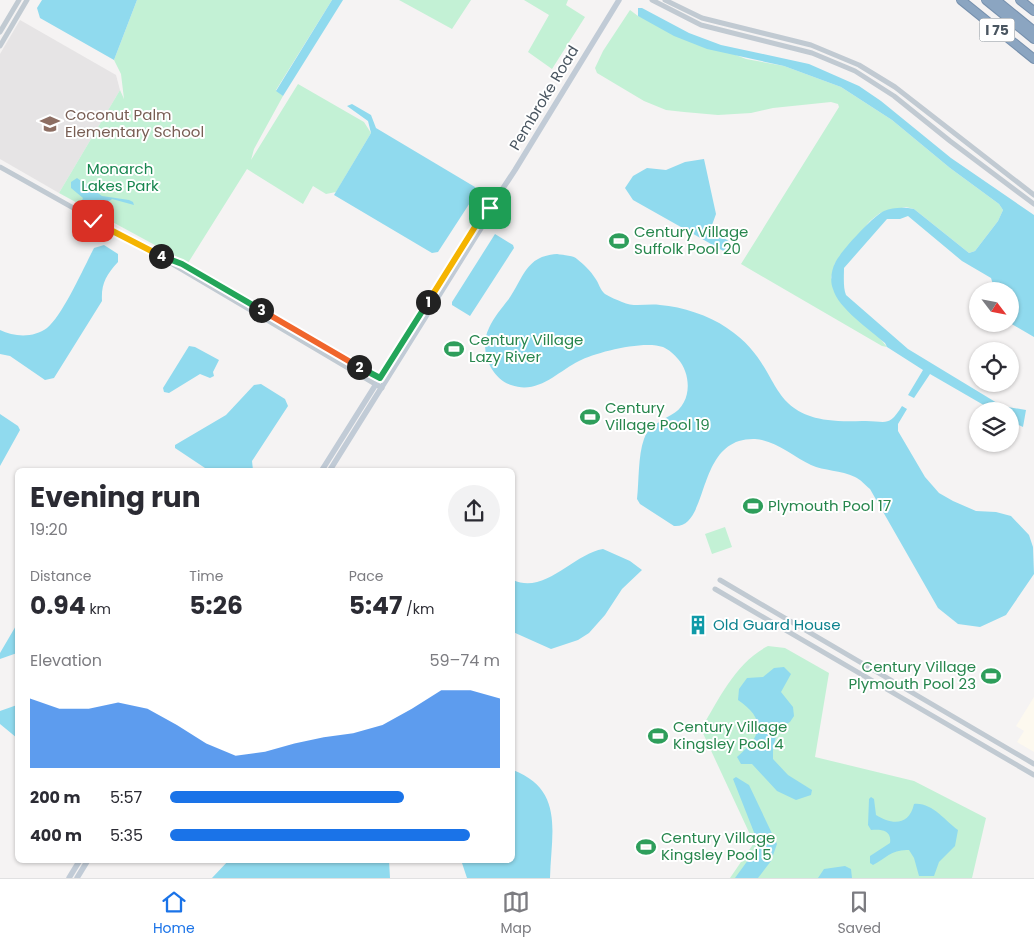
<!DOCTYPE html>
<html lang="en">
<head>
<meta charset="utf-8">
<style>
	:root { --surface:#fff; --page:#f2f2f3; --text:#2b2b33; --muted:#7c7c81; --line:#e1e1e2; --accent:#1a73e8 }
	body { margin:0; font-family:Poppins,sans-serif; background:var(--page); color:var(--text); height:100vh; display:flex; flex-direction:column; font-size:19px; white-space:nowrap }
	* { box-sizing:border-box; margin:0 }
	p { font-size:16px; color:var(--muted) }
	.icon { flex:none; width:28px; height:28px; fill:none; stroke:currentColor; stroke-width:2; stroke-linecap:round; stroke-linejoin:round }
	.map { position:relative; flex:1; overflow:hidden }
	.sheet { position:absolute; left:15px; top:468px; width:500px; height:395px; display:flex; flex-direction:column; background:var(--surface); border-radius:8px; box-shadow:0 1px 4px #0004 }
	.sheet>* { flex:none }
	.needle { width:32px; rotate:122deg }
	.tools { position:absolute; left:969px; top:282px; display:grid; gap:10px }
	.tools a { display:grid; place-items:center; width:50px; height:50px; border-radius:50%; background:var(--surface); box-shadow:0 1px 4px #0004; font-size:25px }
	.pin { position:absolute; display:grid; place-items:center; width:42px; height:42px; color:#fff; margin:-21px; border-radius:10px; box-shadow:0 2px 8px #0006 }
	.km { position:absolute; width:25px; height:25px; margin:-12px; border-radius:50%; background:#222; color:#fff; font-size:14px; line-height:25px; text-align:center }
	.round { display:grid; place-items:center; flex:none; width:52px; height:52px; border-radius:26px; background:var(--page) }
	.headline { display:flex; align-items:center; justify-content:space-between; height:85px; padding:0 15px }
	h1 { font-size:28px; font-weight:700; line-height:38px }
	.stats { display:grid; grid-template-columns:repeat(3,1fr); gap:8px; height:85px; padding:5px 15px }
	.stats div { display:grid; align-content:center }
	.stats b { font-size:25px; font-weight:700 }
	.stats small { font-size:14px; font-weight:400 }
	.stats p { font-size:14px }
	.chart { height:140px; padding:10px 15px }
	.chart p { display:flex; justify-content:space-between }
	.chart svg { width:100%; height:90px; margin-top:5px; fill:var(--accent); opacity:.7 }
	ul { padding:0 15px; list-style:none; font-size:16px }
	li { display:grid; grid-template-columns:80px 60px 1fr; align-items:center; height:38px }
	li i { height:12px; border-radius:6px; background:var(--accent) }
	.menu { display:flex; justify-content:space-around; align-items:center; height:70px; border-top:1px solid var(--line); background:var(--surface); font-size:14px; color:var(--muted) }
	.menu a { display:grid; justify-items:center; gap:2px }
	.menu .current { color:var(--accent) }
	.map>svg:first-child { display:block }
	.commercial { fill:#fdf9ef }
	.education { fill:#e6e4e5 }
	.green { fill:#c3f1d5 }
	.water { fill:#90daee }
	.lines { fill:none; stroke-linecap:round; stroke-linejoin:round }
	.motorway-casing { stroke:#7690ad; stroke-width:10 }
	.tertiary { stroke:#c1cad2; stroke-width:5 }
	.secondary { stroke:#c1cbd6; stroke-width:5.5 }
	.motorway { stroke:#8ba5c1; stroke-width:8 }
	.split-1-casing { stroke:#fff; stroke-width:10 }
	.split-2-casing { stroke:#fff; stroke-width:10 }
	.split-3-casing { stroke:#fff; stroke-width:10 }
	.split-4-casing { stroke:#fff; stroke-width:10 }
	.split-5-casing { stroke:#fff; stroke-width:10 }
	.split-1 { stroke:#f5b400; stroke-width:6 }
	.split-2 { stroke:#22a559; stroke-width:6 }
	.split-3 { stroke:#f0652b; stroke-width:6 }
	.split-4 { stroke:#22a559; stroke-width:6 }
	.split-5 { stroke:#f5b400; stroke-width:6 }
	.labels { text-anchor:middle; stroke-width:4; stroke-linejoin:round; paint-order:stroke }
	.shield { fill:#fff; stroke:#808990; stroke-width:1 }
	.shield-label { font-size:14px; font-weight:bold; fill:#4a5661 }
	.street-label { font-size:15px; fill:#4a5661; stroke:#fff }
	.education-label { font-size:15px; fill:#785e54; stroke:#fff; text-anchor:start }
	.park-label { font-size:15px; fill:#17864f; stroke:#fff }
	.leisure-label { font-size:15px; fill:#27864d; stroke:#fff; text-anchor:start }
	.culture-label { font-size:15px; fill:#0d838f; stroke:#fff; text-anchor:start }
</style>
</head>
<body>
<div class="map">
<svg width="1034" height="878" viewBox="0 0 1034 878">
	<rect width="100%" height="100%" fill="#f5f3f3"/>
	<path class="commercial" d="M1034 697V752L1017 742 1024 731 1016 726Z"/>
	<path class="education" d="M20 20 116 75 120 90 59 193 0 159V54Z"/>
	<path class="green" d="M137 0H332L276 90 283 96 254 149 251 160 298 84 364 122 371 133 336 192 326 194 313 186 303 204 247 169 188 263 59 193 120 90 124 99 121 74 114 60Z
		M399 0H471L452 29Z
		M524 0H568L566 5 585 17 552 69 528 52 549 15Z
		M630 10 638 16 746 59 784 66 841 87 892 120 950 168 999 204 1003 210 998 221 975 251 969 253 914 209 906 207 880 213 870 221 835 263 831 278 887 347 882 346 741 264 839 107 838 104 831 102 773 108 751 113 718 115 684 112 666 110 644 101 597 73 595 68 603 51Z
		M725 527 732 547 712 554 705 534Z
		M768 646 785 648 829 673 815 757 914 781 986 818 972 878H730L754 843 701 729C719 699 736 662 768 646Z"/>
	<path class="water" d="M42 0H137L114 60 40 18 37 8Z
		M332 0H343L283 96 276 91Z
		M638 8H642L689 33 721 45 809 64 859 86 881 101 951 158 1034 215V337L1010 323V291H995L991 278 962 261 908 216 900 219H887L844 268C844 276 843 288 846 295L908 349 1002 406 1026 410 1023 427 1010 421V411H994L930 374 914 398 908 395 923 370 887 347 885 343C870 330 838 308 833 289 830 282 831 271 835 263 840 252 873 216 884 211 893 207 905 207 914 209L969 253 975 251 998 221 1003 210 999 204 950 168 892 120 841 87 784 66 707 49 674 36 638 16Z
		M352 104 371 115 376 128 475 187V195L438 252 432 253 334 195 371 133 368 121 347 106Z
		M704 159 716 214 712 225V230L733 244 736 247 733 252 727 253 633 200 625 188 633 176 647 168 666 170 685 162Z
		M77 178 102 196 129 200 133 202 134 205 112 199 103 206 100 212 98 211 81 203 83 198 71 188V182Z
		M495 234 513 245 514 248 470 316 452 305V302Z
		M104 245 118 254V262C106 275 101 284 102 301L54 378 45 380 10 356 0 354V330C14 337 34 338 47 328 63 315 84 267 94 248Z
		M557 254C563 255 575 256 577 259 583 264 591 271 595 278 599 283 600 290 605 294 610 297 617 300 622 302 635 308 647 303 660 305 683 307 708 315 727 328 790 369 757 426 862 421 885 420 888 429 902 406L907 409 898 424V431L925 477 939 493 953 501 976 511 996 512 1011 516 1029 535 1033 547 1034 574 1006 615 980 627 958 624 938 608 870 489C865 485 860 479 855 477 841 470 824 471 811 465 794 457 775 440 755 439 694 437 711 529 674 526L640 504 637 499C639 482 638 455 644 439 647 428 662 420 671 415 692 404 692 375 678 359 675 355 668 349 663 347 644 340 596 352 579 361 557 372 538 395 511 385 489 377 479 348 489 328 494 317 501 309 508 300 524 278 525 256 557 254Z
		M189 346 195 347 219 360 213 372 214 376 210 378 200 374 169 393 164 392 163 388Z
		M261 384 285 399 288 406 252 461 253 470H208L175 448V445L226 415 254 385Z
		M0 414 18 426 20 430 0 466Z
		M603 549 630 561 642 570 622 589 605 615 589 633 578 640 551 649 513 632V580C545 595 573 554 603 549Z
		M17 624V653L0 659V653Z
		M784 667 791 674 781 692 793 707 794 716 790 722 778 729 773 748V759L788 775 812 790 811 795 796 800 777 791 752 764H741L737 757C762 736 767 720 738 700L739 689 747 678 763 677 774 668Z
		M17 705H18L17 738 0 724V711Z
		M513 770C565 790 551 834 550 878H467L461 860H512Z
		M736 777 749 785 777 844 771 861 758 878H735L759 845 733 779Z
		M871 797 874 799 876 815C892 825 909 826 914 804 932 802 945 821 958 830L955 846 939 862 934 876H919L914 858 909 850C892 849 886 858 873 865L870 863V856L890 843C892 830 881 829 871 830L868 825 869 799Z
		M229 860H389L390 878H212Z
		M845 866 851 869 852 878H818L824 869Z"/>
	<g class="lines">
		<defs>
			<path id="motorway" d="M961 0 1034 59
				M986 0 1034 39
				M996 0 1034 31
				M1020 0 1034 11"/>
		</defs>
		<use href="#motorway" class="motorway-casing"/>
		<path class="tertiary" d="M652 0 701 25 812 53 855 71 894 96 950 141 1034 204
			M665 0 702 18 811 45 859 65 895 87 1034 195
			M0 32 19 0
			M0 46 27 0
			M0 167 159 256 382 388
			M162 257 182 264 382 379
			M720 580 1034 764
			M715 589 1034 775"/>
		<path class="secondary" d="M322 470 483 214 490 208 515 170 619 0
			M330 470 486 220 490 210
			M69 878 80 860
			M77 878 88 860"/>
		<use href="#motorway" class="motorway"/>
	</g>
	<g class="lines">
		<defs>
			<path id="split-1" d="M428 302 483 214 490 208"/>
			<path id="split-2" d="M359 367 380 378 428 302"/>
			<path id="split-3" d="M261 310 359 367"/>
			<path id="split-4" d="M161 256 182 264 261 310"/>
			<path id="split-5" d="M93 221 161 256"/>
		</defs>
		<use href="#split-1" class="split-1-casing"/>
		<use href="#split-2" class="split-2-casing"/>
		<use href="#split-3" class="split-3-casing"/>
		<use href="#split-4" class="split-4-casing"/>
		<use href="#split-5" class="split-5-casing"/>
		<use href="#split-1" class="split-1"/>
		<use href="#split-2" class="split-2"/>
		<use href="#split-3" class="split-3"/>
		<use href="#split-4" class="split-4"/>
		<use href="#split-5" class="split-5"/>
	</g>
	<defs>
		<symbol id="school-bare" viewBox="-9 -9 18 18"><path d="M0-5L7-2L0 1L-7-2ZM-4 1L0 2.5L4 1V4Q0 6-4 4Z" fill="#8d6e63" stroke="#fff" stroke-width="2.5" paint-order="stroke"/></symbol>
		<symbol id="stadium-bare" viewBox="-9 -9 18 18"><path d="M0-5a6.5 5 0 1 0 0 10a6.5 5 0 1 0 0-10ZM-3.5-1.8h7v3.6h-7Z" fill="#2e9e5b" stroke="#fff" stroke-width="2.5" paint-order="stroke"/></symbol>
		<symbol id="building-bare" viewBox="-9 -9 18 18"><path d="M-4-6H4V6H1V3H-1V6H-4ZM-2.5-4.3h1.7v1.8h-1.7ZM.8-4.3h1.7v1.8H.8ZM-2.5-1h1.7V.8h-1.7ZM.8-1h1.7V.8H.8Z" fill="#0f9aa8" stroke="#fff" stroke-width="2.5" paint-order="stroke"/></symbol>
	</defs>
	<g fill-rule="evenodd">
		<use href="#school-bare" x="36" y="110" width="28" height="28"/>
		<use href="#stadium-bare" x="605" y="227" width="28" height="28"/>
		<use href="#stadium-bare" x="440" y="335" width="28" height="28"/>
		<use href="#stadium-bare" x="576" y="403" width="28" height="28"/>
		<use href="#stadium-bare" x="739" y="492" width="28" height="28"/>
		<use href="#building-bare" x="684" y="611" width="28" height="28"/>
		<use href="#stadium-bare" x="977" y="662" width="28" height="28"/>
		<use href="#stadium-bare" x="644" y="722" width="28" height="28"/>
		<use href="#stadium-bare" x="632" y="833" width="28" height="28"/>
	</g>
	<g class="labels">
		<rect class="shield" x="979.5" y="18.5" width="35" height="23" rx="4"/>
		<g class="shield-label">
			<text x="997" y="35">I 75</text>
		</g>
		<g class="street-label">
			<text transform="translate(544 98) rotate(-59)" y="5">Pembroke Road</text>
		</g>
		<g class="education-label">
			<text x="65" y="120">Coconut Palm<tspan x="65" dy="17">Elementary School</tspan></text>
		</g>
		<g class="park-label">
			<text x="120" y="174">Monarch<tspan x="120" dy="17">Lakes Park</tspan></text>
		</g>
		<g class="leisure-label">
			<text x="634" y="237">Century Village<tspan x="634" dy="17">Suffolk Pool 20</tspan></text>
			<text x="469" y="345">Century Village<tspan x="469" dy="17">Lazy River</tspan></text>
			<text x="605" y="413">Century<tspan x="605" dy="17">Village Pool 19</tspan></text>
			<text x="768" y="511">Plymouth Pool 17</text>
			<text x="976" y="672" text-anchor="end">Century Village<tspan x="976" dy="17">Plymouth Pool 23</tspan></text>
			<text x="673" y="732">Century Village<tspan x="673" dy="17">Kingsley Pool 4</tspan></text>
			<text x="661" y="843">Century Village<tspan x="661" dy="17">Kingsley Pool 5</tspan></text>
		</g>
		<g class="culture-label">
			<text x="713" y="630">Old Guard House</text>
		</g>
	</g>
</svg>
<div class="tools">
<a><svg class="needle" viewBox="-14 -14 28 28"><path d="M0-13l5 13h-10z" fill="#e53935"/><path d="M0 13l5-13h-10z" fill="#7c7c81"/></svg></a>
<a><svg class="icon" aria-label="locate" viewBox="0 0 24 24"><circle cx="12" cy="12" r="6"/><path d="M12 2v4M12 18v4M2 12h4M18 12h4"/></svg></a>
<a><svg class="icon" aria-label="layers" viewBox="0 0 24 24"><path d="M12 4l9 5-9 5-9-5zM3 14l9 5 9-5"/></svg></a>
</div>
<div class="pin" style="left:490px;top:208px;background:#1e9e55"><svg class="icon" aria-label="arrive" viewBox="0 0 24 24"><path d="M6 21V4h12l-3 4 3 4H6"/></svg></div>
<div class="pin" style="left:93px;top:221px;background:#d93025"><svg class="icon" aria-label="check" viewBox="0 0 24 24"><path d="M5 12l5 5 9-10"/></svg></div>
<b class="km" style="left:428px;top:302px">1</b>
<b class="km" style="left:359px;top:367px">2</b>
<b class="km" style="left:261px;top:310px">3</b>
<b class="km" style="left:161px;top:256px">4</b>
<section class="sheet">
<div class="headline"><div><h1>Evening run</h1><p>19:20</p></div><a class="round"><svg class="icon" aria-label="share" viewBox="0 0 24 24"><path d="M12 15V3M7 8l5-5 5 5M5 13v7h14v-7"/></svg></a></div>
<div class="stats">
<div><p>Distance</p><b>0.94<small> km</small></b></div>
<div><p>Time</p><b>5:26</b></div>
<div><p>Pace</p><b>5:47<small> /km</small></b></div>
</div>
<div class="chart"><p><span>Elevation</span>59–74 m</p>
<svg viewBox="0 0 160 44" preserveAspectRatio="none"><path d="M0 44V10L10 15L20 15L30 12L40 15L50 23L60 32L70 38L80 36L90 32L100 29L110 27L120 23L130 15L140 6L150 6L160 10V44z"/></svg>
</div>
<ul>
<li><b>200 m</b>5:57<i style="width:71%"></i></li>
<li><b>400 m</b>5:35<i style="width:91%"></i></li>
</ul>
</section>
</div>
<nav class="menu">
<a class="current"><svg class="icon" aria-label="home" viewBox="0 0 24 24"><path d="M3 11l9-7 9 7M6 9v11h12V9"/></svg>Home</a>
<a><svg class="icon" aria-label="map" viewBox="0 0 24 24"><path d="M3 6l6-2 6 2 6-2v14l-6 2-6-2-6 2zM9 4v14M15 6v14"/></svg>Map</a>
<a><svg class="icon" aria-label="saved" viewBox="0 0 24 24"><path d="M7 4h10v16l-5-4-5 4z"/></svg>Saved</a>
</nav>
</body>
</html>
